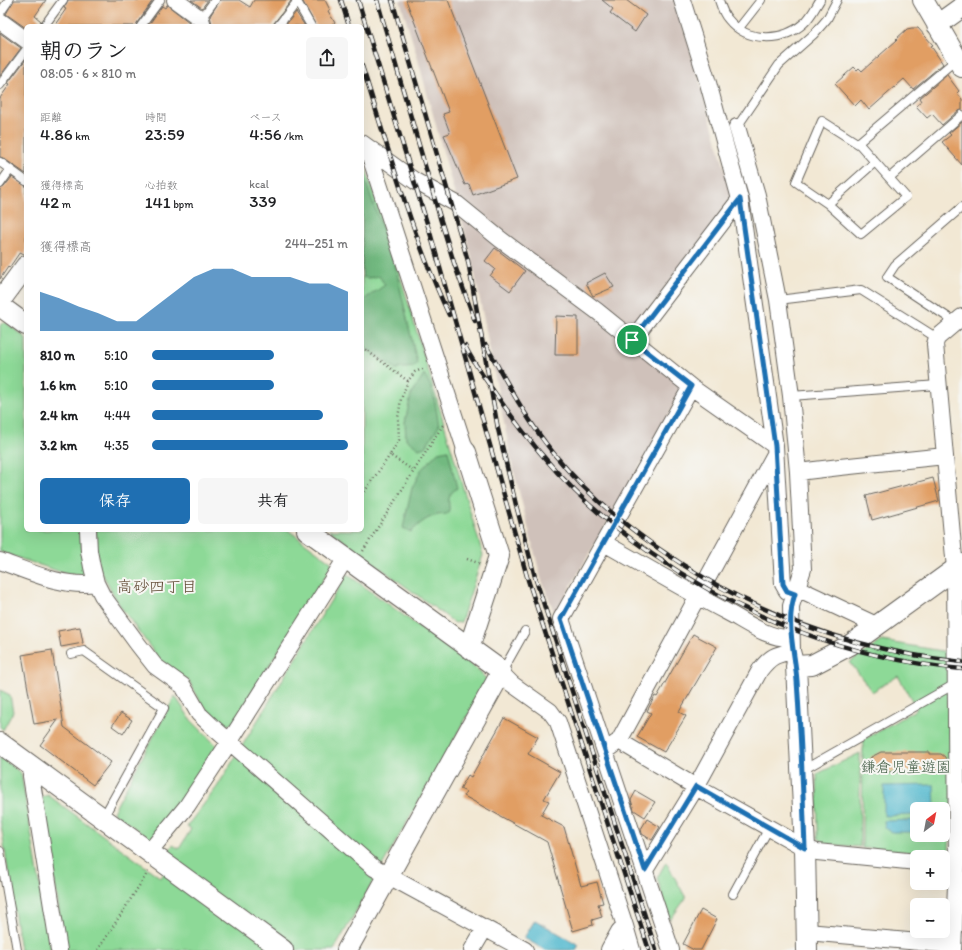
<!DOCTYPE html>
<html lang="ja">
<head>
<meta charset="utf-8">
<style>
	:root { --surface:#fff; --page:#f6f6f6; --text:#202124; --muted:#757577; --accent:#1f6fb2 }
	body { margin:0; font-family:Itim,"Klee One",sans-serif; background:var(--page); color:var(--text); height:100vh; display:flex; flex-direction:column; font-size:15px; white-space:nowrap }
	* { box-sizing:border-box; margin:0 }
	p { font-size:13px; color:var(--muted) }
	.icon { flex:none; width:22px; height:22px; fill:none; stroke:currentColor; stroke-width:2; stroke-linecap:round; stroke-linejoin:round }
	.map { position:relative; flex:1; overflow:hidden }
	.drawer { position:absolute; left:24px; top:24px; width:340px; height:508px; display:flex; flex-direction:column; background:var(--surface); border-radius:6px; box-shadow:0 4px 16px #0002 }
	.drawer>* { flex:none }
	.needle { width:26px; rotate:32deg }
	.controls { position:absolute; left:910px; top:802px; display:grid; gap:8px }
	.controls a { display:grid; place-items:center; width:40px; height:40px; border-radius:6px; background:var(--surface); box-shadow:0 4px 16px #0002; font-size:20px }
	.pin { position:absolute; display:grid; place-items:center; width:34px; height:34px; color:#fff; margin:-17px; border:2px solid #fff; border-radius:50%; box-shadow:0 1px 4px #0007 }
	.round { display:grid; place-items:center; flex:none; width:42px; height:42px; border-radius:6px; background:var(--page) }
	.overview { display:flex; align-items:center; justify-content:space-between; height:68px; padding:0 16px }
	h1 { font-size:22px; font-weight:600; line-height:30px }
	.metrics { display:grid; grid-template-columns:repeat(3,1fr); gap:6px; height:68px; padding:4px 16px }
	.metrics div { display:grid; align-content:center }
	.metrics b { font-size:17px; font-weight:600 }
	.metrics small { font-size:11px; font-weight:400 }
	.metrics p { font-size:11px }
	.chart { height:112px; padding:8px 16px }
	.chart p { display:flex; justify-content:space-between }
	.chart svg { width:100%; height:72px; margin-top:4px; fill:var(--accent); opacity:.7 }
	.button { display:flex; gap:8px; margin-top:auto; padding:8px 16px }
	.button a { flex:1; height:46px; border-radius:6px; background:var(--accent); color:#fff; font-size:16px; font-weight:600; line-height:46px; text-align:center }
	.button a+a { background:var(--page); color:var(--text) }
	ul { padding:0 16px; list-style:none; font-size:13px }
	li { display:grid; grid-template-columns:64px 48px 1fr; align-items:center; height:30px }
	li i { height:10px; border-radius:5px; background:var(--accent) }
	.map>svg:first-child { display:block }
	.industrial { fill:#cfc1ba }
	.green { fill:#8dd997; stroke:#547a5a; fill-rule:evenodd }
	.forest { fill:#72b980; stroke:#476a4e }
	.water { fill:#50b8ce; stroke:#366a75 }
	.building { fill:#e19e64 }
	.lines { fill:none; stroke-linecap:round; stroke-linejoin:round }
	.service-casing { stroke:#67635c; stroke-width:10 }
	.minor-casing { stroke:#67635c; stroke-width:18 }
	.tertiary-casing { stroke:#67635c; stroke-width:22 }
	.path { stroke:#67635c; stroke-width:2.5; stroke-dasharray:1 3; stroke-linecap:butt }
	.service { stroke:#fff; stroke-width:8 }
	.minor { stroke:#fff; stroke-width:16 }
	.tertiary { stroke:#fff; stroke-width:20 }
	.rail-casing { stroke:#1c1c1c; stroke-width:4.5 }
	.rail { stroke:#f6f6f2; stroke-width:3; stroke-dasharray:9; stroke-linecap:butt }
	.route-casing { stroke:#fff; stroke-width:8 }
	.route { stroke:#1f6fb2; stroke-width:5 }
	.labels { text-anchor:middle; stroke-width:4; stroke-linejoin:round; paint-order:stroke }
	.park-label { font-size:15px; fill:#445e47; stroke:#f6f6f2 }
	.neighbourhood-label { font-size:16px; fill:#614a35; stroke:#f6f6f2 }
</style>
</head>
<body>
<div class="map">
<svg width="962" height="950" viewBox="0 0 962 950">
	<rect width="100%" height="100%" fill="#f6f6f2"/>
	<filter id="ink" filterUnits="userSpaceOnUse"><feTurbulence type="fractalNoise" baseFrequency=".025" numOctaves="2"/><feDisplacementMap in="SourceGraphic" scale="8" xChannelSelector="R" yChannelSelector="G"/><feConvolveMatrix kernelMatrix="1 2 1 2 8 2 1 2 1" color-interpolation-filters="sRGB"/></filter>
	<filter id="wash" filterUnits="userSpaceOnUse"><feTurbulence type="fractalNoise" baseFrequency=".012" numOctaves="4" result="noise"/><feDisplacementMap in="SourceGraphic" scale="16" xChannelSelector="R" yChannelSelector="G"/><feGaussianBlur stdDeviation="0.9" result="paint"/><feColorMatrix in="noise" values="0 0 0 0 0 0 0 0 0 0 0 0 0 0 0 0 0 1.4 0 .05"/><feComposite in="paint" operator="in"/></filter>
	<g filter="url(#wash)">
		<rect width="100%" height="100%" fill="#f2e8d4"/>
		<path class="industrial" d="M400 0H674L685 31 734 201 626 341 680 383 682 391 555 614 541 578 512 464 471 254 417 56Z"/>
		<path class="green" d="M362 169 366 170 388 235 483 555 461 622 455 623 329 530H362Z
			M5 322 26 338V530H80L85 573 82 575 67 574 0 552V326L2 323Z
			M96 530H288L331 562 332 566 233 723 225 726 203 706 189 681 159 659 120 606 99 568 96 544Z
			M347 574 481 672 483 676 488 680 334 950H65L42 797 48 795 161 878 174 856 170 853 169 850 173 845 179 849 191 829 187 826 217 787Z
			M882 641 960 654 949 850 943 855 862 848 863 740 917 709 898 676 872 692 850 662ZM917 809H943V835H917Z
			M0 690 10 695 13 712 3 730 0 727Z
			M175 696 191 720 217 746 189 792 151 840 113 812Z
			M860 753V847L826 844 818 838 817 774Z
			M0 757 21 773 51 950H20L0 818Z
			M666 862 686 898 670 920 657 878Z"/>
		<path class="forest" d="M362 173 363 174 395 265 417 363 414 367 396 369 362 346V301L385 285 379 276 369 278 362 277Z
			M424 374C434 388 436 409 439 426L425 447 419 449 406 439 405 422 411 395Z
			M448 450 457 488C447 495 448 501 450 512 446 515 443 514 438 515 427 517 419 524 411 532L403 528 412 488 421 470 438 452Z"/>
		<path class="water" d="M934 785 935 809H917V815L884 816V786Z
			M917 820V832H892L885 828 884 821Z
			M535 920 579 945 576 950H545L524 938Z"/>
		<g id="blocks">
			<path class="building" d="M14 0H46L35 16 41 21 39 26H26V28L6 14Z
				M68 0H153L137 23 136 26H54L66 9 64 8Z
				M191 0H208L202 8Z
				M220 0H239L250 7 254 0H291V1L274 23 273 26H216L212 24 210 16Z
				M302 0H325L330 10 328 11 335 23 329 26H316Z
				M406 0H448L517 179 473 195 469 184 465 185 444 135 450 133 443 114 449 112Z
				M602 0H626L646 15 635 32 610 13 613 9Z
				M167 5 189 22 187 26H148L162 6 165 8Z
				M296 12 305 26H285Z
				M912 28H918L933 45 931 46 943 64 913 89 904 79 869 110 861 100 855 106 835 84 854 67 857 70 859 68 862 71 897 40 896 39 907 29Z
				M0 33 21 48 0 76Z
				M26 59V174L3 158 0 157V98L10 84 8 83Z
				M947 75 959 91 957 93 962 99V110L958 111 942 125 932 114 927 118 916 106 922 101 920 98Z
				M962 122V165L942 142 951 135 949 133Z
				M12 177 26 186V255L20 252 9 268 8 267 0 279V189L4 187Z
				M495 248 525 271 510 291 490 276 495 269 485 261Z
				M605 273 614 287 593 296 586 283Z
				M556 316 578 317V355H555Z
				M933 478 939 501 872 520 866 496Z
				M80 627 83 643 61 647 58 631Z
				M693 634 717 647 679 712 686 716 664 752 637 737 651 713 647 711 655 696 657 697Z
				M52 650 64 727 111 762 93 785 40 745 58 720 34 724 22 655Z
				M121 713 132 720 123 734 112 726Z
				M504 718 538 737 528 754 560 772 544 799 549 801 541 815 564 827 581 886 597 882 603 903 598 904 602 917 592 920 593 925 573 931 547 842 464 796 466 792 460 789 468 775 471 777Z
				M881 752H930V754H941L945 757 947 763 945 767 941 771H932V772H882L872 768 869 763 871 757Z
				M636 791 655 802 645 817 634 810 631 800Z
				M647 819 660 827 652 840 642 834 641 829Z
				M701 910 717 919 701 950H694L683 944Z"/>
		</g>
	</g>
	<g filter="url(#ink)">
		<use href="#blocks" fill-opacity="0" stroke="#67635c" stroke-width="1"/>
		<g class="lines">
			<defs>
				<path id="service" d="M296 0 311 26
					M719 0C721 6 723 14 728 19 747 43 783 42 804 23 811 17 815 8 820 0
					M0 13 9 0
					M201 19 215 0
					M44 26 63 0
					M141 26 160 0
					M278 26 297 2
					M739 28 761 0
					M0 85 26 50
					M822 121 860 145 906 197 861 234 828 204 796 182Z
					M737 127 779 65 814 34 827 19 837 0
					M858 143 957 59
					M0 162 26 181
					M889 178 962 115
					M0 184 10 170
					M828 204 875 162
					M778 300 861 290 937 338
					M955 322 887 277 895 265 962 207
					M791 396 938 385
					M71 654 84 651 164 708 103 818
					M502 672 525 631
					M803 770 955 684
					M0 851 17 950
					M733 894 769 828"/>
				<path id="minor" d="M175 0 201 19 203 26
					M0 21 26 40
					M737 127 757 195 778 300 791 396 798 472 803 569 791 606 792 651 796 666
					M362 143 415 181 457 204 500 239 597 311 691 387 775 446
					M367 147 466 452
					M740 199 775 446 783 584 787 591 795 594
					M632 340 740 199 708 83 682 0
					M798 472 840 467 945 456
					M88 530 89 551 92 567 96 583 102 595 137 643 155 666 183 686 199 714 215 729 374 868 525 950
					M604 543C645 566 685 590 727 612 746 622 768 639 791 638
					M0 561C30 572 64 588 96 583
					M797 588 878 626
					M501 673 512 684 550 711 558 722 625 926 621 932
					M619 741 775 454
					M605 751 619 741 696 787 805 848 817 852 917 862
					M35 769 31 776 59 950
					M149 852 187 806 230 741 346 558
					M645 870 696 787 760 670C771 656 775 655 792 651
					M625 926 632 950
					M807 932 953 945
					M472 950 485 928
					M671 950 561 619 691 387
					M953 950 957 865 955 569 935 344 937 338 962 317"/>
				<path id="tertiary" d="M923 0 962 67
					M937 25 962 7
					M0 301 26 266
					M0 306 26 325
					M466 452 499 556 469 648
					M307 530 496 667 501 673 347 950
					M0 743 283 950
					M611 950 621 932
					M807 950 805 848 796 666 812 665 850 645 962 564"/>
			</defs>
			<use href="#service" class="service-casing"/>
			<use href="#minor" class="minor-casing"/>
			<use href="#tertiary" class="tertiary-casing"/>
			<path class="path" d="M362 347 408 381 415 372 425 368
				M408 381 401 399 398 418 399 440 390 455 414 471
				M362 495 390 455
				M363 551 443 425
				M467 559 481 564
				M98 950 148 872"/>
			<use href="#service" class="service"/>
			<use href="#minor" class="minor"/>
			<use href="#tertiary" class="tertiary"/>
			<defs>
				<path id="rail" d="M341 0 349 26
					M358 0 431 236 528 580 649 950
					M377 0 441 221 455 266 475 321
					M392 0 468 261 498 429 516 505 535 577 656 950
					M362 66C389 150 412 236 449 315
					M486 345C507 383 527 421 555 455 583 490 618 520 655 546 748 612 848 650 962 662
					M465 346C475 366 489 384 502 403 524 434 548 464 575 491 598 514 625 535 652 554 744 618 850 659 962 669"/>
			</defs>
			<use href="#rail" class="rail-casing"/>
			<use href="#rail" class="rail"/>
		</g>
	</g>
	<g class="lines" filter="url(#ink)">
		<defs>
			<path id="route" d="M740 199 775 446 783 584 787 591 795 594C785 623 795 652 797 681 801 737 803 792 805 848L696 786 645 870 561 619 691 386 632 340Z"/>
		</defs>
		<use href="#route" class="route-casing"/>
		<use href="#route" class="route"/>
	</g>
	<g class="labels">
		<g class="park-label">
			<text x="906" y="772">鎌倉児童遊園</text>
		</g>
		<g class="neighbourhood-label">
			<text x="157" y="592">高砂四丁目</text>
		</g>
	</g>
</svg>
<div class="controls">
<a><svg class="needle" viewBox="-14 -14 28 28"><path d="M0-13l5 13h-10z" fill="#e53935"/><path d="M0 13l5-13h-10z" fill="#757577"/></svg></a>
<a>+</a>
<a>−</a>
</div>
<div class="pin" style="left:632px;top:340px;background:#1e9e55"><svg class="icon" aria-label="arrive" viewBox="0 0 24 24"><path d="M6 21V4h12l-3 4 3 4H6"/></svg></div>
<section class="drawer">
<div class="overview"><div><h1>朝のラン</h1><p>08:05 · 6 × 810 m</p></div><a class="round"><svg class="icon" aria-label="share" viewBox="0 0 24 24"><path d="M12 15V3M7 8l5-5 5 5M5 13v7h14v-7"/></svg></a></div>
<div class="metrics">
<div><p>距離</p><b>4.86<small> km</small></b></div>
<div><p>時間</p><b>23:59</b></div>
<div><p>ペース</p><b>4:56<small> /km</small></b></div>
</div>
<div class="metrics">
<div><p>獲得標高</p><b>42<small> m</small></b></div>
<div><p>心拍数</p><b>141<small> bpm</small></b></div>
<div><p>kcal</p><b>339</b></div>
</div>
<div class="chart"><p><span>獲得標高</span>244–251 m</p>
<svg viewBox="0 0 160 44" preserveAspectRatio="none"><path d="M0 44V20L10 24L20 29L30 33L40 38L50 38L60 29L70 20L80 11L90 6L100 6L110 11L120 11L130 11L140 15L150 15L160 20V44z"/></svg>
</div>
<ul>
<li><b>810 m</b>5:10<i style="width:62%"></i></li>
<li><b>1.6 km</b>5:10<i style="width:62%"></i></li>
<li><b>2.4 km</b>4:44<i style="width:87%"></i></li>
<li><b>3.2 km</b>4:35<i style="width:100%"></i></li>
</ul>
<div class="button"><a>保存</a><a>共有</a></div>
</section>
</div>
</body>
</html>
